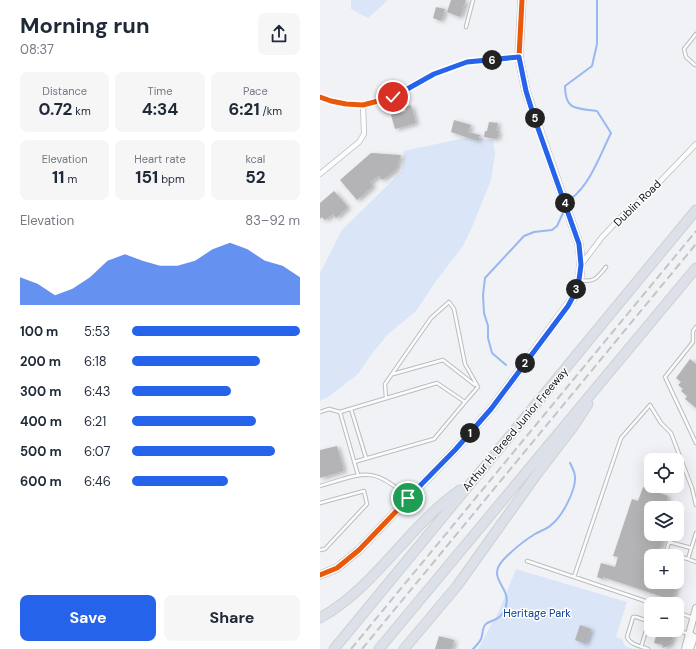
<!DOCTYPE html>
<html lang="en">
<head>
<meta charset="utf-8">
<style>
	:root { --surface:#fff; --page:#f6f6f7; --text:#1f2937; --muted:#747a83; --accent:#2563eb }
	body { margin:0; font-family:"DM Sans",sans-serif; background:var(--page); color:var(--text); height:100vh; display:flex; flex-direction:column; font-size:15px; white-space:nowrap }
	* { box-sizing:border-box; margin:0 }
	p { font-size:13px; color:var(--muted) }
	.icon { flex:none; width:22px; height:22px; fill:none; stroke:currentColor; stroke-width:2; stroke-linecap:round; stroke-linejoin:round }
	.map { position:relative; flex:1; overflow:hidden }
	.drawer { display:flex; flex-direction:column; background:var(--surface); width:320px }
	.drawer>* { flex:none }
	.fabs { position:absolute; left:324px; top:453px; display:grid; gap:8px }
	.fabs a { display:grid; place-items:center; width:40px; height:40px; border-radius:8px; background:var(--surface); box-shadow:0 4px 16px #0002; font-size:20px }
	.pin { position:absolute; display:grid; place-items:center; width:34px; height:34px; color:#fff; margin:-17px; border:2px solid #fff; border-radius:50%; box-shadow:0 1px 4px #0007 }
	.km { position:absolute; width:20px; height:20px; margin:-10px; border-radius:50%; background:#222; color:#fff; font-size:11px; line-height:20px; text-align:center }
	.round { display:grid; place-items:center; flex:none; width:42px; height:42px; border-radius:8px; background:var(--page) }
	.overview { display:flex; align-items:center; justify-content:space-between; height:68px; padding:0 20px }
	h1 { font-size:22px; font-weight:700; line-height:30px }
	.figures { display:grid; grid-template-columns:repeat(3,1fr); gap:6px; height:68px; padding:4px 20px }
	.figures div { display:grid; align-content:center; border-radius:8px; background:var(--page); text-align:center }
	.figures b { font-size:17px; font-weight:700 }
	.figures small { font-size:11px; font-weight:400 }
	.figures p { font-size:11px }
	.chart { height:112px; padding:8px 20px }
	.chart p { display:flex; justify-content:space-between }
	.chart svg { width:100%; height:72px; margin-top:4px; fill:var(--accent); opacity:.7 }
	.cta { display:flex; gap:8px; margin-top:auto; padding:8px 20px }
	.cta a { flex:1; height:46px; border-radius:8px; background:var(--accent); color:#fff; font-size:16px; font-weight:700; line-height:46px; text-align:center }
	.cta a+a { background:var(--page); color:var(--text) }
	ul { padding:0 20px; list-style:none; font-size:13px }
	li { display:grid; grid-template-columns:64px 48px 1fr; align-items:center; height:30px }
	li i { height:10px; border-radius:5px; background:var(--accent) }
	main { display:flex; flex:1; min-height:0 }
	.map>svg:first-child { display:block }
	.green { fill:#dae5f7 }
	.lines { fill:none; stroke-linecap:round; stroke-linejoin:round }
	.stream { stroke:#98b8f0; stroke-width:2 }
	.building { fill:#b4b3b5; filter:url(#shadow) }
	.service-casing { stroke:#babcbe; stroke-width:4.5 }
	.minor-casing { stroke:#babcbe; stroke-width:6 }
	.tertiary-casing { stroke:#babcbe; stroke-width:8 }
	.secondary-casing { stroke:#babcbe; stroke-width:9 }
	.motorway-casing { stroke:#cfd0d1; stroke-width:11 }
	.service { stroke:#fdfdfe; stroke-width:2.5 }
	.minor { stroke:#fdfdfe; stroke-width:4.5 }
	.tertiary { stroke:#fdfdfe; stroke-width:6 }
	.secondary { stroke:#f3f5f7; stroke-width:7 }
	.motorway { stroke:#dce0e8; stroke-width:9 }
	.rail { stroke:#c4c4c5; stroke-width:2; stroke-dasharray:8 4; stroke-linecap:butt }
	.cycleway-casing { stroke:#fff; stroke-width:8 }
	.cycleway { stroke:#e8590c; stroke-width:5 }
	.route-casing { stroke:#fff; stroke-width:8 }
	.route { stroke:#2563eb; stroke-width:5 }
	.labels { text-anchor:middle; stroke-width:3; stroke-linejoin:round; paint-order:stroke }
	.street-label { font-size:11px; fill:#141517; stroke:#fff }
	.park-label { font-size:11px; fill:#0c3f99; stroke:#fff }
</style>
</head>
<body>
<main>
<section class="drawer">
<div class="overview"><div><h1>Morning run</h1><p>08:37</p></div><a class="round"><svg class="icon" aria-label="share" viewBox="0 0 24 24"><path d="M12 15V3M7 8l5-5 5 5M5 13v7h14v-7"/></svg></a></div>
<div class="figures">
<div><p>Distance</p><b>0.72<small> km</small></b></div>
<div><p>Time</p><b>4:34</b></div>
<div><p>Pace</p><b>6:21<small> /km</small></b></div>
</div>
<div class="figures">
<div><p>Elevation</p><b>11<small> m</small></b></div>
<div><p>Heart rate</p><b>151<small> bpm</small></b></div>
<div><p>kcal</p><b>52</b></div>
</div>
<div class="chart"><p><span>Elevation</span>83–92 m</p>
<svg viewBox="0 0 160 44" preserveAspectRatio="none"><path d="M0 44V27L10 31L20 38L30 34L40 27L50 17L60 13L70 17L80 20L90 20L100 17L110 10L120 6L130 10L140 17L150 20L160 27V44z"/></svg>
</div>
<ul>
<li><b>100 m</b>5:53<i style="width:100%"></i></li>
<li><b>200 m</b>6:18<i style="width:76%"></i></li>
<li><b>300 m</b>6:43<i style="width:59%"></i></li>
<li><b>400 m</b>6:21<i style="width:74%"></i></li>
<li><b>500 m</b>6:07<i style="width:85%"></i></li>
<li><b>600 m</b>6:46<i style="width:57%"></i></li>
</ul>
<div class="cta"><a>Save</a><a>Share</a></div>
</section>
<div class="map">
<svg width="376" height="649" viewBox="0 0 376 649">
	<defs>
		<filter id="shadow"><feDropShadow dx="3" dy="1.5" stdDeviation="2" flood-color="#0004"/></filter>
	</defs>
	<rect width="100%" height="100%" fill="#f0f2f5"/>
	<path class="green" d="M31 0H68L48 18 31 9Z
		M149 137 173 140 175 154 171 180 152 227 143 246 116 281 96 311 68 334 51 355 38 374 8 397 0 401V273L22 230 82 171 84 151Z
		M196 569 307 602 296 637 302 639 305 646 313 649H158L179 611Z"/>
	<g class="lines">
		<path class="stream" d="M251 199C271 183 280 155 291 133L277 111C257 108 245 111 245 86L272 66 277 44V0
			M186 365 172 353 168 338V326L164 313 163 295 165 278 204 236 214 232 232 230 237 226 243 213
			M153 649C156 646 159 643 161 639 163 635 162 629 165 625 168 620 180 622 185 609 194 586 164 580 184 559 192 551 205 540 215 534 220 531 227 529 231 525 242 517 256 490 255 477 255 472 252 467 250 463"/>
	</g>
	<path class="building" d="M131 0H146L140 17 127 12Z
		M116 7 125 9 121 21 113 18Z
		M91 105 96 123 75 129 71 115 86 111 84 107Z
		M134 120 151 125 148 132 160 135 158 141 131 132Z
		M169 122 178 123 176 131H179L177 139 164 137 165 131H167Z
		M51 153 81 155 76 170 62 180 59 176 50 182 53 186 37 200 20 180Z
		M14 191 28 207 16 218 13 214 5 220 2 217 0 219V203Z
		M370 359 376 364V408L365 399 367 396 361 391 363 389 358 385 361 382 356 378Z
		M17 446 24 471 0 478V450Z
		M323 487 348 496 345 508H331V534H345L340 548H338L335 556H331V582H358L352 600 283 577V579L277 577 281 563 295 567 298 557 293 556 312 499 318 501Z
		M260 625 271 629 266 644 255 640Z
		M338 630H343L354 633 350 645 342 648 343 645 334 643Z
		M119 636 134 640 132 649H115Z"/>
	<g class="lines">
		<defs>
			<path id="service" d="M146 27 153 0
				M375 65 366 57 364 49 376 34
				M260 280C274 283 277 278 286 267
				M376 327 373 331V342L345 377 376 443
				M73 374 123 360 155 385
				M66 398 65 384 111 318 129 302 134 309 145 364 158 387 145 402
				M31 409 46 458
				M0 412 9 409 20 412 38 475
				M20 412 117 383 145 402 114 439 34 462
				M0 486C42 474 53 464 88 498
				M0 503 44 491 47 504 5 549 0 550
				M376 533 368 559 376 562
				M368 559 346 552 349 542 371 548
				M207 561 334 604
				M254 577 301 438 330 405 341 423 351 433 372 488 376 505
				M357 612 373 618
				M356 630 369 634
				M321 647 329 621
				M328 649C321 646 310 645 307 637L313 617H316L331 622"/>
			<path id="minor" d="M0 97 11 101 26 104 43 105 73 97 114 74 147 62 199 57
				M0 174 39 142 44 134 43 105
				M261 265 282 237 303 215 328 194 376 144"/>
			<path id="tertiary" d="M369 634 374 637 370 649
				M365 649 376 608"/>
			<path id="secondary" d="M0 575 17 568 39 550 135 450 171 409 253 298 260 276 261 260 259 244 206 91 199 57 202 0"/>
			<path id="motorway" d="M0 618C56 587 88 526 140 490
				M14 649 376 210
				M59 649 376 268
				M84 649 137 586 217 474 253 427 268 404"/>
		</defs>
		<use href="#service" class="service-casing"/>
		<use href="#minor" class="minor-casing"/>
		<use href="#tertiary" class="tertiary-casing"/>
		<use href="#secondary" class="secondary-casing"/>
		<use href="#motorway" class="motorway-casing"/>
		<use href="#service" class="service"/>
		<use href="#minor" class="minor"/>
		<use href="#tertiary" class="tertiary"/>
		<use href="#secondary" class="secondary"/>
		<use href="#motorway" class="motorway"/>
		<path class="rail" d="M31 649 376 231
			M42 649 376 244"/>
		<defs>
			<path id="cycleway" d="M0 97 11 101 26 104 43 105 73 97 114 74 147 62 199 57
				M0 575 17 568 39 550 135 450 171 409 253 298 260 276 261 260 259 244 206 91 199 57 202 0"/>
		</defs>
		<use href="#cycleway" class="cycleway-casing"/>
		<use href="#cycleway" class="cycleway"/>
	</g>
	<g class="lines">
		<defs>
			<path id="route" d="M73 97 114 74 147 62 199 57 206 91 214 117 259 244 261 265 259 280 255 293 248 306 171 409 135 450 88 498"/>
		</defs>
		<use href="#route" class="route-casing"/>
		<use href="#route" class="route"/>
	</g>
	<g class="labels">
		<g class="street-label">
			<text transform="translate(317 203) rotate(-44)" y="4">Dublin Road</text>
			<text transform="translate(195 429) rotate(-50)" y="4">Arthur H. Breed Junior Freeway</text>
		</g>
		<g class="park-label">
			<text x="217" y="617">Heritage Park</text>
		</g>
	</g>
</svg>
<div class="fabs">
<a><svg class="icon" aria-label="locate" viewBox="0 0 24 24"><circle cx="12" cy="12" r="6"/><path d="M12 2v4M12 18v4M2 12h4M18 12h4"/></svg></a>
<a><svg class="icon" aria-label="layers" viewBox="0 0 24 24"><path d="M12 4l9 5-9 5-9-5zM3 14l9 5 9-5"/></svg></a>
<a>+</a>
<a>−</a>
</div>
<div class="pin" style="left:88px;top:498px;background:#1e9e55"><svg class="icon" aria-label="arrive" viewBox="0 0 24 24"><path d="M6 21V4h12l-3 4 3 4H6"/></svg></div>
<div class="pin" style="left:73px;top:97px;background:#d93025"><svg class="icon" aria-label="check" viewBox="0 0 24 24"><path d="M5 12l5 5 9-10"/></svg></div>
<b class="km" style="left:150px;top:433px">1</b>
<b class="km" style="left:205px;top:363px">2</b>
<b class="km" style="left:256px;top:289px">3</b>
<b class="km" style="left:245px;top:203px">4</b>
<b class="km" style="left:215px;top:118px">5</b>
<b class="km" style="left:172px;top:60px">6</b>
</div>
</main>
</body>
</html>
